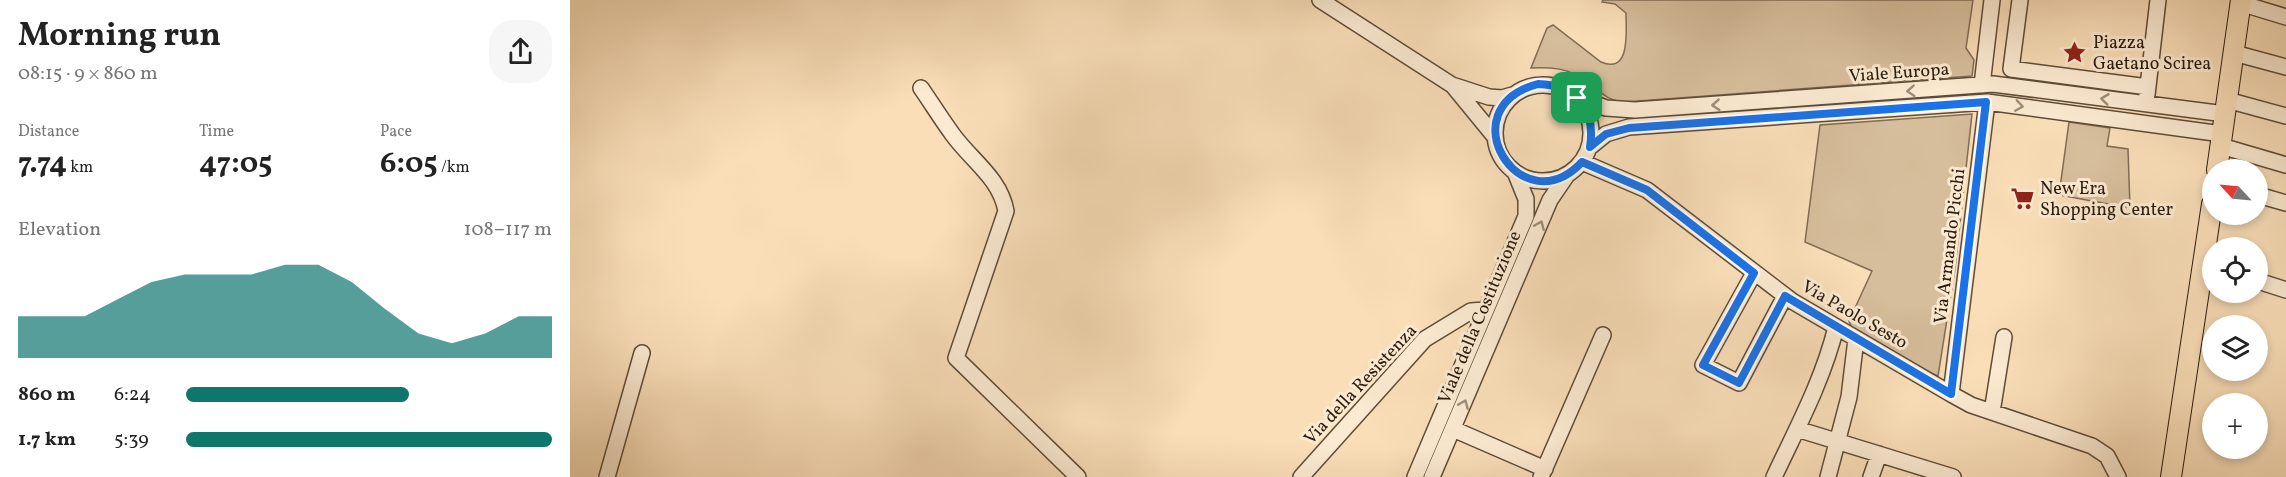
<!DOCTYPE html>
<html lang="en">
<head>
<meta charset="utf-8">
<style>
	:root { --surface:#fff; --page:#f6f6f6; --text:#222; --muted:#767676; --accent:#0f766e }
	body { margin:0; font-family:Vollkorn,serif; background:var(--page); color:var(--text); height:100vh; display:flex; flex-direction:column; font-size:22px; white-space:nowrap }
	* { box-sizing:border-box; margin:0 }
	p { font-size:20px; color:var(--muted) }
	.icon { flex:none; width:33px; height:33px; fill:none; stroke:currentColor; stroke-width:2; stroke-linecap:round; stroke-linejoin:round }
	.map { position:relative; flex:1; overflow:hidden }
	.panel { display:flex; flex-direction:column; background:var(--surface); width:570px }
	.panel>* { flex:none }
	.needle { width:39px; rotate:296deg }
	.tools { position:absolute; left:1632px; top:159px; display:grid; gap:12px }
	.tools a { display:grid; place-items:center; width:66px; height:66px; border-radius:50%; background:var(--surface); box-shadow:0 3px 9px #0003; font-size:30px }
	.pin { position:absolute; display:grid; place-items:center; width:51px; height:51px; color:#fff; margin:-26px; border-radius:12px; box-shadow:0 3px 9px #0006 }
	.round { display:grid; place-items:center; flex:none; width:63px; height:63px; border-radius:24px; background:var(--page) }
	.headline { display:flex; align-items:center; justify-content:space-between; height:102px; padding:0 18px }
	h1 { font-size:33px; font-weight:700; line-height:45px }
	.stats { display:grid; grid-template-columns:repeat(3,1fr); gap:9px; height:102px; padding:6px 18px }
	.stats div { display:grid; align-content:center }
	.stats b { font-size:30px; font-weight:700 }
	.stats small { font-size:16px; font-weight:400 }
	.stats p { font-size:16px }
	.chart { height:168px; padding:12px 18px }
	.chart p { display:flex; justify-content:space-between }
	.chart svg { width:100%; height:108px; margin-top:6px; fill:var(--accent); opacity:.7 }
	ul { padding:0 18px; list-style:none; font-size:20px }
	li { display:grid; grid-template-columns:96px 72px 1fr; align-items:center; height:45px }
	li i { height:15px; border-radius:8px; background:var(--accent) }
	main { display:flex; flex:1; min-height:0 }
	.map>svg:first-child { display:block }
	.green { fill:#d6bd9b; stroke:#806c54; stroke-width:1.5 }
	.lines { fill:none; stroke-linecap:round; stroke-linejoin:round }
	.minor-casing { stroke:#5e4c37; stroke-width:18 }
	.major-casing { stroke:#2a1b0c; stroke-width:22 }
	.minor { stroke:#fbead1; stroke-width:15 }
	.major { stroke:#f9deb8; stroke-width:20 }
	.oneway { stroke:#9d8d78 }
	.route-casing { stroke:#fff; stroke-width:12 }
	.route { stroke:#1a73e8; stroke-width:8 }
	.labels { text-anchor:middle; stroke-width:6; stroke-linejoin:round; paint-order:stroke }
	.poi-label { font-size:18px; fill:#2a1b0c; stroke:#fbead1; text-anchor:start }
	.street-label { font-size:18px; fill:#2a1b0c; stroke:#fbead1 }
</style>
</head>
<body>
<main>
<section class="panel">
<div class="headline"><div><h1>Morning run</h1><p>08:15 · 9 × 860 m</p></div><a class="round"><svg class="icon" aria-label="share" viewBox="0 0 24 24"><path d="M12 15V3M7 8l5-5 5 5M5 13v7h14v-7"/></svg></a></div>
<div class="stats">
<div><p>Distance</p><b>7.74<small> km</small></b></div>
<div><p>Time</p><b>47:05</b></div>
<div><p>Pace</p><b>6:05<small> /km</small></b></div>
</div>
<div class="chart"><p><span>Elevation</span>108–117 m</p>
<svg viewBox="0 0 160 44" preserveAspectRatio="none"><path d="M0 44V27L10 27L20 27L30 20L40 13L50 10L60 10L70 10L80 6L90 6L100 13L110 24L120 34L130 38L140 34L150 27L160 27V44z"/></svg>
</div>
<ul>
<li><b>860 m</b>6:24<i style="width:61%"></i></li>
<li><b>1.7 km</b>5:39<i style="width:100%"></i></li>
</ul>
</section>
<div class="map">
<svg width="1716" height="477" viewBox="0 0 1716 477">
	<rect width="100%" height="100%" fill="#f9deb8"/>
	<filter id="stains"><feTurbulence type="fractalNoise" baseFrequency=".00333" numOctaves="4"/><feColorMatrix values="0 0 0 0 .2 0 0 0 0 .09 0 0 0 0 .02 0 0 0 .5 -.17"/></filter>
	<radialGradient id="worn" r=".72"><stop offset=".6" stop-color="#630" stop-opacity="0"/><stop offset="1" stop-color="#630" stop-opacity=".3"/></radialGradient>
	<path class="green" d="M1033 0H1403L1396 48 1404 60 1402 76 1055 102C1036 101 1029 90 1015 80 999 68 980 67 961 68L977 28 983 25 1031 62C1061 75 1056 31 1056 13L1045 4 1032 2Z
		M1402 114 1385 269 1368 376 1349 368 1282 329 1279 321 1302 271 1235 242 1250 125Z
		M1499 122 1540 128 1537 146 1558 149 1560 208 1489 195Z"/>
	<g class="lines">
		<defs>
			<path id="minor" d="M750 0 882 85 919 97 932 98 942 95
				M1450 0 1441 69 1578 87
				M1670 3 1716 17
				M1664 53 1716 67
				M925 133a48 48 0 1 1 96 0a48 48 0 1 1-96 0Z
				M1412 85 1422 0
				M884 87 925 137
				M351 88C362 104 372 120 383 135 402 161 430 178 436 211L386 358 508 477
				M1577 95 1588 0
				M1007 97 1036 108 1065 110 1423 84 1655 114
				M1657 100 1716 116
				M1651 146 1716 165
				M1020 147 1036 134 1059 127 1417 102 1652 134
				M1012 162 1077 190 1222 301 1381 394 1401 405 1522 446 1537 456 1548 477
				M1688 195 1716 203
				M1184 273 1133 365 1169 383 1215 296
				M1688 281 1716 290
				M1381 394 1417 102
				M1422 412 1434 337
				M883 429 975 469
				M1227 429 1383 477
				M37 477 72 353
				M731 477 855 339 901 311 915 310
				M845 477 956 216V199L945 172
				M862 477 980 200 997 175
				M971 477 1033 335
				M1204 477C1227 428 1253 380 1266 327
				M1258 477 1279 397 1286 339
				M1301 477 1309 454"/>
			<path id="major" d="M1647 170 1671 0
				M1601 477 1642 204"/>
		</defs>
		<use href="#minor" class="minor-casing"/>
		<use href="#major" class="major-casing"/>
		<use href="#minor" class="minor"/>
		<use href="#major" class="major"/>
	</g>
	<defs><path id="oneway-chevron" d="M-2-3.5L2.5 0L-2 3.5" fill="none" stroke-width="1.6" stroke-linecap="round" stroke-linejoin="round" transform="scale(1.5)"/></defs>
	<g class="oneway">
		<use href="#oneway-chevron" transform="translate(1341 91) rotate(176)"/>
		<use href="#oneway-chevron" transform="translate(1535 99) rotate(-173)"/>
		<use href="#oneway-chevron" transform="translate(1146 105) rotate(176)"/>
		<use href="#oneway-chevron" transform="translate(1449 106) rotate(8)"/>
		<use href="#oneway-chevron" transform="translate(970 225) rotate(-67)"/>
		<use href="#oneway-chevron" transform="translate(894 404) rotate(-67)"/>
	</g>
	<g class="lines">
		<defs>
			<path id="route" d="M968 84C1006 85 1026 109 1020 147L1036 134 1059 128 1416 102 1381 394 1215 296 1169 383 1133 365 1184 273 1077 190 1012 162C951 227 877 108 968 84Z"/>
		</defs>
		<use href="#route" class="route-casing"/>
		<use href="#route" class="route"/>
	</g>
	<defs>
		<symbol id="sight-bare" viewBox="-9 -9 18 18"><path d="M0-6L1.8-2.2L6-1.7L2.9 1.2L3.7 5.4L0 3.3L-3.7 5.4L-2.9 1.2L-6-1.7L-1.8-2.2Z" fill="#8f2418" stroke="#fbead1" stroke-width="2.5" paint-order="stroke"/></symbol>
		<symbol id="supermarket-bare" viewBox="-9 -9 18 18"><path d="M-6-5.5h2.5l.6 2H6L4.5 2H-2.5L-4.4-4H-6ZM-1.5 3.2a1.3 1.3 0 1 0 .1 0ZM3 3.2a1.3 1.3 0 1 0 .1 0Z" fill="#8f2418" stroke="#fbead1" stroke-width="2.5" paint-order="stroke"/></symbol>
	</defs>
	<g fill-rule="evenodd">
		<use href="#sight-bare" x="1488" y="36" width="33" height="33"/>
		<use href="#supermarket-bare" x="1436" y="182" width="33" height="33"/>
	</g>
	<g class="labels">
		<g class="poi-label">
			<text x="1523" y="48">Piazza<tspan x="1523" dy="21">Gaetano Scirea</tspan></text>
			<text x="1470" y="194">New Era<tspan x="1470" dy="21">Shopping Center</tspan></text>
		</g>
		<g class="street-label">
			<text transform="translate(1329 72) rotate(-4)" y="6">Viale Europa</text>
			<text transform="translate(1379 246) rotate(-83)" y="6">Via Armando Picchi</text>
			<text transform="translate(1285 314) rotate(30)" y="6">Via Paolo Sesto</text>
			<text transform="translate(909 317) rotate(-67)" y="6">Viale della Costituzione</text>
			<text transform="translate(790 384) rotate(-47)" y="6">Via della Resistenza</text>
		</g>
	</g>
	<rect width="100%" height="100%" filter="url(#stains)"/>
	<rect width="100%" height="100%" fill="url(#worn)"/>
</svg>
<div class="tools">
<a><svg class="needle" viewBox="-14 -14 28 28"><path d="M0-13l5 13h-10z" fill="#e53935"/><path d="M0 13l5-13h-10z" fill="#767676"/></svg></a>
<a><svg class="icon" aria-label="locate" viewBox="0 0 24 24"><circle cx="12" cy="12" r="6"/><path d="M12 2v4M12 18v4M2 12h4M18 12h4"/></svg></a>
<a><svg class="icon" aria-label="layers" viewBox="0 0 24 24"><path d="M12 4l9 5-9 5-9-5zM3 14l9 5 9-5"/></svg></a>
<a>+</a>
</div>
<div class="pin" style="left:1007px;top:98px;background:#1e9e55"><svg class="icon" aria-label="arrive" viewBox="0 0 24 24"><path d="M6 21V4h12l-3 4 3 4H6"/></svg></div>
</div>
</main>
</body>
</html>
